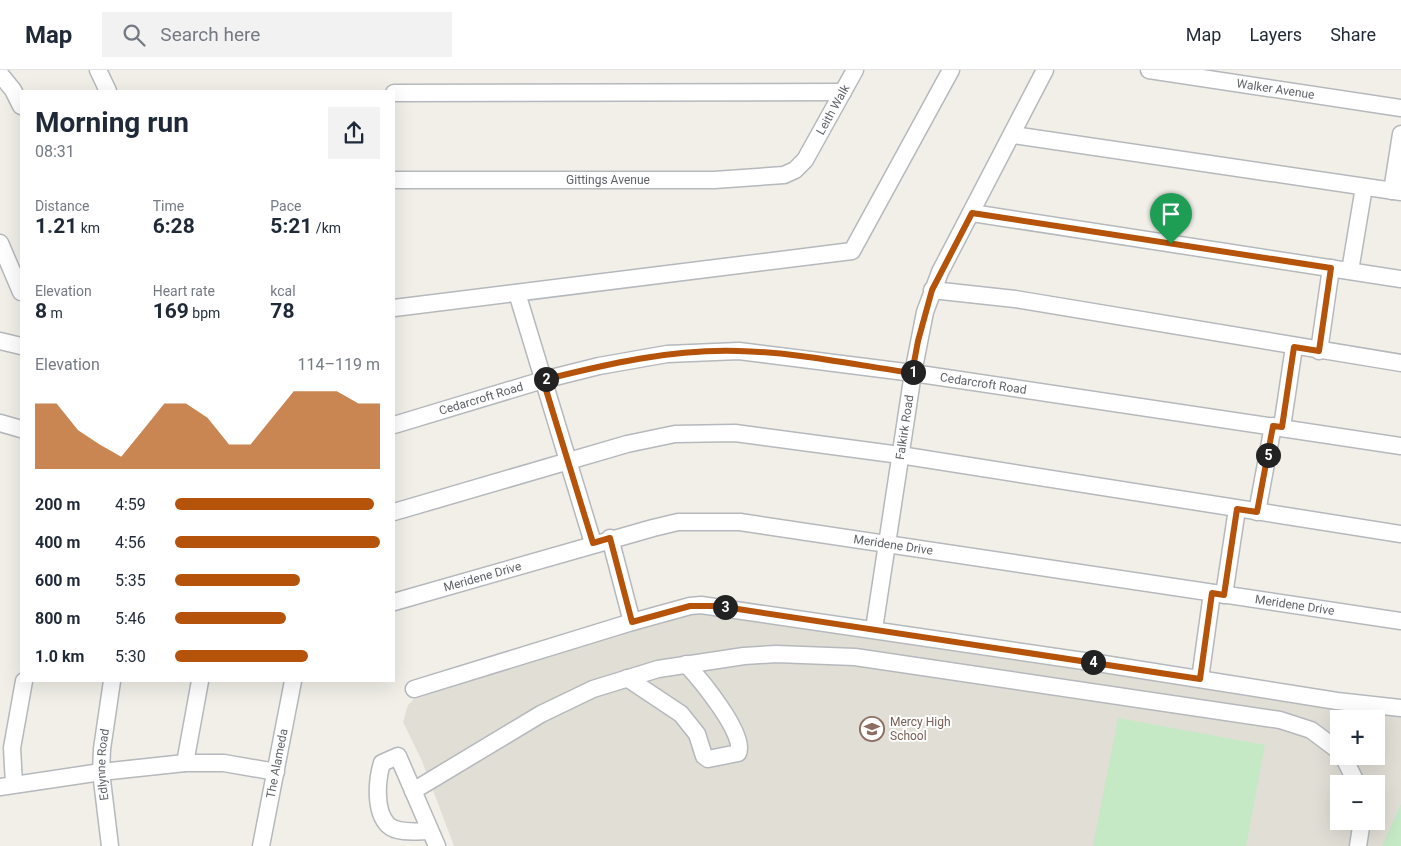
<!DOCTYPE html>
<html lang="en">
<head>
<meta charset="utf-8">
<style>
	:root { --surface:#fff; --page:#f2f2f3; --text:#1f2937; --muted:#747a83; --line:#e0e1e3; --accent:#b45309 }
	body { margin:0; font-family:Roboto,sans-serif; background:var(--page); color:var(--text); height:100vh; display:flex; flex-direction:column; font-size:19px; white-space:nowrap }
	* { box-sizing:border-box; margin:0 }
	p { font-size:16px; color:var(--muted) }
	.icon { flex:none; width:28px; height:28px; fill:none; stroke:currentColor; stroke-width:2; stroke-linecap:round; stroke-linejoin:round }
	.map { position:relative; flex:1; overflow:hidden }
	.details { position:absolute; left:20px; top:20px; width:375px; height:592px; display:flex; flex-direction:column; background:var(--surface); border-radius:0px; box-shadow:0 5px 20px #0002 }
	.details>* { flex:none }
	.controls { position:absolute; left:1330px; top:640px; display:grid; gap:10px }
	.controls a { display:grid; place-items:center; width:55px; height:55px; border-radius:0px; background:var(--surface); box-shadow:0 5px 20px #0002; font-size:25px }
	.pin { position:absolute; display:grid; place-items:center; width:42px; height:42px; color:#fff; margin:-51px -21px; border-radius:50% 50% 50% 0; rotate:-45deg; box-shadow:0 0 5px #0007 }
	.pin .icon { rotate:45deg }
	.km { position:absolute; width:25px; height:25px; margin:-12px; border-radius:50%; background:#222; color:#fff; font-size:14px; line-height:25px; text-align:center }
	.round { display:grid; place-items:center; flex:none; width:52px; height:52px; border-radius:0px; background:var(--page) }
	.headline { display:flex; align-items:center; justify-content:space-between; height:85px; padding:0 15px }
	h1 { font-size:28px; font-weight:700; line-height:38px }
	.metrics { display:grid; grid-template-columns:repeat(3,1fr); gap:8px; height:85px; padding:5px 15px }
	.metrics div { display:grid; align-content:center }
	.metrics b { font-size:21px; font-weight:700 }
	.metrics small { font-size:14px; font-weight:400 }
	.metrics p { font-size:14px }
	.chart { height:140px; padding:10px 15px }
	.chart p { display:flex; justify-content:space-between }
	.chart svg { width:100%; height:90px; margin-top:5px; fill:var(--accent); opacity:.7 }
	ul { padding:0 15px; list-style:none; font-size:16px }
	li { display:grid; grid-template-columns:80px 60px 1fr; align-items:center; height:38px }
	li i { height:12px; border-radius:6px; background:var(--accent) }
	header { display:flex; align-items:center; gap:30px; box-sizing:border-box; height:70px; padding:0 25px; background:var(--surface); border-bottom:1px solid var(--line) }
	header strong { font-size:24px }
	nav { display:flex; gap:28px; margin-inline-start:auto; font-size:18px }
	.search { width:350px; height:45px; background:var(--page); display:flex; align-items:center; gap:12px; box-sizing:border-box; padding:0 18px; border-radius:0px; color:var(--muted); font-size:19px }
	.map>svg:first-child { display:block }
	.education { fill:#e1ded6; fill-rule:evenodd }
	.garden { fill:#c5e8c5 }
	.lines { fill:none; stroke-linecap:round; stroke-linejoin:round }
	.minor-casing { stroke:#b5b8bc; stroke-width:19 }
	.minor { stroke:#fff; stroke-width:16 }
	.route-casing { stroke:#fff; stroke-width:10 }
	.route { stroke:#b45309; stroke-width:6 }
	.labels { text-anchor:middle; stroke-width:4; stroke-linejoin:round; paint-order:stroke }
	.street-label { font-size:12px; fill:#5f6368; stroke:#fff }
	.education-label { font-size:12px; fill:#785e54; stroke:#fff; text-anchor:start }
</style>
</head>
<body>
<header>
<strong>Map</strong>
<div class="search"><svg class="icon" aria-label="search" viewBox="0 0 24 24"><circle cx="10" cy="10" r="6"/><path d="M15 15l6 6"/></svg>Search here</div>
<nav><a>Map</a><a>Layers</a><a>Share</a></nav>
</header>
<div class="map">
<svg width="1401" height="776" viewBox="0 0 1401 776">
	<rect width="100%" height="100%" fill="#f1efe8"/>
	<path class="education" d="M700 540 1401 645V776H454L422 691 403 652 408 635 418 625 433 619ZM1339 649H1376V686H1339ZM1339 714H1376V751H1339Z"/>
	<path class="garden" d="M1118 648 1265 675 1246 776H1093Z
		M1401 734V776H1382Z"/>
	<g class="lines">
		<defs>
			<g id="minor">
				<path d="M98 0 108 21"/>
				<path id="s1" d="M1149 0 1401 38"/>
				<path d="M0 4 13 20 21 36"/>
				<path d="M394 23 843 22"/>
				<path d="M1013 65 1401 122"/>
				<path id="s2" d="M394 110H714L784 105 795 100 805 90 855 0"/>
				<path d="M1392 121 1401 64"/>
				<path d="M972 143 1401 209"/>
				<path d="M0 173 21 222"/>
				<path d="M1350 201 1364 117"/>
				<path d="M932 220 1015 229 1401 293"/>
				<path d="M517 223 593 473"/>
				<path d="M394 238 852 181 951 0"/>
				<path d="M0 271 21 276"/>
				<path d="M1319 281 1331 198"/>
				<path d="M0 353 21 359"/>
				<path id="s3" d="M394 355 543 310 599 296 667 284 739 281 913 303 1401 376"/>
				<path d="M1282 357 1294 277"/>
				<path d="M394 442 627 374 675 364 735 363 900 385 1401 464"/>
				<path d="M1257 442 1273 356"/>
				<path d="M610 468 632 552"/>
				<path d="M1224 525 1237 439"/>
				<path id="s4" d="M394 532 653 458 678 452H740L1401 551"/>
				<path id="s5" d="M874 559 913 303 925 242 940 202 1045 0"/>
				<path d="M627 608 681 644 697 664 704 686 708 689 738 683C747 665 699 608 686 594"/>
				<path d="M1200 609 1212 523"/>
				<path d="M414 619 632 552 690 536 701 535 1104 594 1337 631 1401 638"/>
				<path d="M1343 686 1357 714"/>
				<path d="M185 693 200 611"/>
				<path d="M14 714 12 678 24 611"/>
				<path d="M0 717 101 702 185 693H224L276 702"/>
				<path d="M413 721 541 644 593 619 658 599 744 586 776 584 855 587 1280 650 1311 660 1339 681"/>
				<path d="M430 761C418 761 397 764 388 755 374 741 377 709 382 693L398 686 437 776"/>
				<path id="s6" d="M110 776 101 702 102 679 112 611"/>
				<path id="s7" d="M261 776 293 611"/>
				<path d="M1358 776 1362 751"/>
			</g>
		</defs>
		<use href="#minor" class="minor-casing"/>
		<use href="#minor" class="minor"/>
	</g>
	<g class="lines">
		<defs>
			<path id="route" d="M972 143 1331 198 1319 281 1294 277 1282 357 1273 356 1257 442 1237 439 1224 525 1212 523 1200 609 718 536H690L632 552 610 468 593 473 543 310C607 294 671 279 738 281 796 282 855 295 912 303L918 271 932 220Z"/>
		</defs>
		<use href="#route" class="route-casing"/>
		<use href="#route" class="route"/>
	</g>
	<defs>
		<symbol id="school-ring" viewBox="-11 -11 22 22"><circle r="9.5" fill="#fff" stroke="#8d6e63" stroke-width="1.5"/><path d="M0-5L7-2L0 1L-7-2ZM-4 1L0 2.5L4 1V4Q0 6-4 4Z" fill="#8d6e63"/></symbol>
	</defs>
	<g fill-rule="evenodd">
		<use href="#school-ring" x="858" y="645" width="28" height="28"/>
	</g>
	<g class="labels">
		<g class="street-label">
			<text dy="4" stroke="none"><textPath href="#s1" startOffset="128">Walker Avenue</textPath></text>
			<text dy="4" stroke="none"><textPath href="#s2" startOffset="474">Leith Walk</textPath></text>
			<text dy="4" stroke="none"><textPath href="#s2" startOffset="214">Gittings Avenue</textPath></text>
			<text dy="4" stroke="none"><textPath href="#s3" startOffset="601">Cedarcroft Road</textPath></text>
			<text dy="4" stroke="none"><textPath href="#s3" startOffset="91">Cedarcroft Road</textPath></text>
			<text dy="4" stroke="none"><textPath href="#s5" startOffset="204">Falkirk Road</textPath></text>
			<text dy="4" stroke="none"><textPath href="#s4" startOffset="512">Meridene Drive</textPath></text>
			<text dy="4" stroke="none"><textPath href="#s4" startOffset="92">Meridene Drive</textPath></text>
			<text dy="4" stroke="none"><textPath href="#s4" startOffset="918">Meridene Drive</textPath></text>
			<text dy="4" stroke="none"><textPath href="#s6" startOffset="82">Edlynne Road</textPath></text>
			<text dy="4" stroke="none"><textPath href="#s7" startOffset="84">The Alameda</textPath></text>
		</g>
		<g class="education-label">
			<text x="890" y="656">Mercy High<tspan x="890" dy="14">School</tspan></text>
		</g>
	</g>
</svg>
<div class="controls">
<a>+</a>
<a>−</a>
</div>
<div class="pin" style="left:1171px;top:174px;background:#1e9e55"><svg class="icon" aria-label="arrive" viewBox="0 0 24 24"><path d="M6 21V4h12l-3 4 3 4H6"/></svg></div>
<b class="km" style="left:913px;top:302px">1</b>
<b class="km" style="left:546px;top:309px">2</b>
<b class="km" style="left:725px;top:537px">3</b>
<b class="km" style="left:1093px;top:592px">4</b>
<b class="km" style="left:1268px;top:385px">5</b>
<section class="details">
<div class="headline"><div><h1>Morning run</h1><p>08:31</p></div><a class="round"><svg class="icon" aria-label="share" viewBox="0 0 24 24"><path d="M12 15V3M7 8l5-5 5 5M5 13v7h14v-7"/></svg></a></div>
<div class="metrics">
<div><p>Distance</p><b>1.21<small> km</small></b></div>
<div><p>Time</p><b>6:28</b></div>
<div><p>Pace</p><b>5:21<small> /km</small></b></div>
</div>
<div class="metrics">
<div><p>Elevation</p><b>8<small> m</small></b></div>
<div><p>Heart rate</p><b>169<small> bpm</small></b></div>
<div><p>kcal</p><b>78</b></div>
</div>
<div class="chart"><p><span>Elevation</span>114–119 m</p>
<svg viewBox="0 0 160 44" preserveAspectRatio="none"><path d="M0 44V12L10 12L20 25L30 32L40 38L50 25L60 12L70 12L80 19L90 32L100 32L110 19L120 6L130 6L140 6L150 12L160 12V44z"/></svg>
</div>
<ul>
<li><b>200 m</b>4:59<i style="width:97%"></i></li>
<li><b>400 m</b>4:56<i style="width:100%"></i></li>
<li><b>600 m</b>5:35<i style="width:61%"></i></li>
<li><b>800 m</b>5:46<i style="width:54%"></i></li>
<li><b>1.0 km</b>5:30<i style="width:65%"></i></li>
</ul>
</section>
</div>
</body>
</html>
